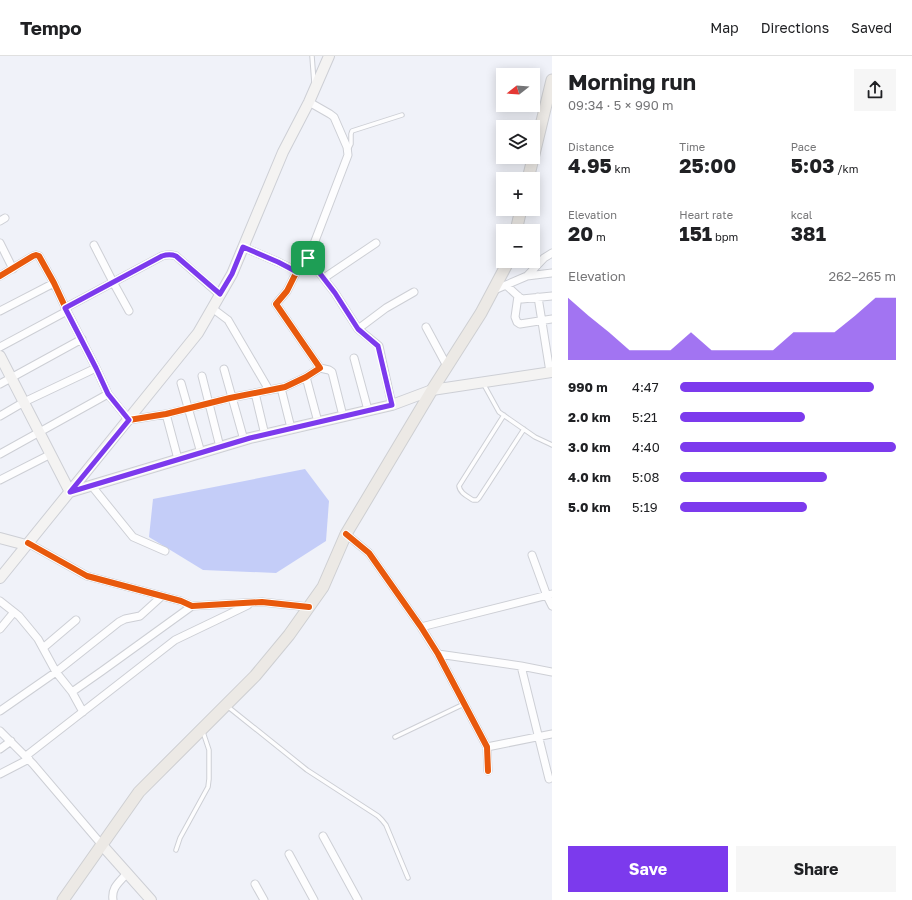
<!DOCTYPE html>
<html lang="en">
<head>
<meta charset="utf-8">
<style>
	:root { --surface:#fff; --page:#f6f6f6; --text:#202124; --muted:#757577; --line:#e0e0e0; --accent:#7c3aed }
	body { margin:0; font-family:"Golos Text",sans-serif; background:var(--page); color:var(--text); height:100vh; display:flex; flex-direction:column; font-size:15px; white-space:nowrap }
	* { box-sizing:border-box; margin:0 }
	p { font-size:13px; color:var(--muted) }
	.icon { flex:none; width:22px; height:22px; fill:none; stroke:currentColor; stroke-width:2; stroke-linecap:round; stroke-linejoin:round }
	.map { position:relative; flex:1; overflow:hidden }
	.panel { display:flex; flex-direction:column; background:var(--surface); width:360px }
	.panel>* { flex:none }
	.needle { width:26px; rotate:253deg }
	.buttons { position:absolute; left:496px; top:12px; display:grid; gap:8px }
	.buttons a { display:grid; place-items:center; width:44px; height:44px; border-radius:0px; background:var(--surface); box-shadow:0 2px 10px #0003; font-size:20px }
	.pin { position:absolute; display:grid; place-items:center; width:34px; height:34px; color:#fff; margin:-17px; border-radius:8px; box-shadow:0 2px 6px #0006 }
	.round { display:grid; place-items:center; flex:none; width:42px; height:42px; border-radius:0px; background:var(--page) }
	.headline { display:flex; align-items:center; justify-content:space-between; height:68px; padding:0 16px }
	h1 { font-size:22px; font-weight:700; line-height:30px }
	.figures { display:grid; grid-template-columns:repeat(3,1fr); gap:6px; height:68px; padding:4px 16px }
	.figures div { display:grid; align-content:center }
	.figures b { font-size:20px; font-weight:700 }
	.figures small { font-size:11px; font-weight:400 }
	.figures p { font-size:11px }
	.chart { height:112px; padding:8px 16px }
	.chart p { display:flex; justify-content:space-between }
	.chart svg { width:100%; height:72px; margin-top:4px; fill:var(--accent); opacity:.7 }
	.cta { display:flex; gap:8px; margin-top:auto; padding:8px 16px }
	.cta a { flex:1; height:46px; border-radius:0px; background:var(--accent); color:#fff; font-size:16px; font-weight:700; line-height:46px; text-align:center }
	.cta a+a { background:var(--page); color:var(--text) }
	ul { padding:0 16px; list-style:none; font-size:13px }
	li { display:grid; grid-template-columns:64px 48px 1fr; align-items:center; height:30px }
	li i { height:10px; border-radius:5px; background:var(--accent) }
	header { display:flex; align-items:center; gap:24px; box-sizing:border-box; height:56px; padding:0 20px; background:var(--surface); border-bottom:1px solid var(--line) }
	header strong { font-size:19px }
	nav { display:flex; gap:22px; margin-inline-start:auto; font-size:14px }
	main { display:flex; flex:1; min-height:0 }
	.map>svg:first-child { display:block }
	.water { fill:#c4cdf8 }
	.lines { fill:none; stroke-linecap:round; stroke-linejoin:round }
	.lane-casing { stroke:#cdcfd5; stroke-width:5.5 }
	.street-casing { stroke:#cdcfd5; stroke-width:9 }
	.secondary-casing { stroke:#cdcfd5; stroke-width:12 }
	.primary-casing { stroke:#cecfd2; stroke-width:13 }
	.lane { stroke:#fdfdfe; stroke-width:3.5 }
	.street { stroke:#fdfdfe; stroke-width:7 }
	.secondary { stroke:#f4f3f2; stroke-width:10 }
	.primary { stroke:#ece9e5; stroke-width:11 }
	.cycleway-casing { stroke:#fff; stroke-width:8 }
	.cycleway { stroke:#e8590c; stroke-width:6 }
	.route-casing { stroke:#fff; stroke-width:8 }
	.route { stroke:#7c3aed; stroke-width:5 }
</style>
</head>
<body>
<header>
<strong>Tempo</strong>
<nav><a>Map</a><a>Directions</a><a>Saved</a></nav>
</header>
<main>
<div class="map">
<svg width="552" height="844" viewBox="0 0 552 844">
	<rect width="100%" height="100%" fill="#f0f2f9"/>
	<path class="water" d="M305 413 329 445 326 485 276 517 203 514 149 481 153 443Z"/>
	<g class="lines">
		<defs>
			<path id="lane" d="M312 0 314 27
				M348 94 351 88V78L352 75 402 59
				M483 327 499 356 535 381 550 388 552 389
				M504 359 459 430C460 437 467 440 473 444H477L479 442 524 373
				M227 650 307 714 378 760 382 764 386 769 408 822
				M395 681 464 648
				M176 794 180 782 208 731 209 723V694L203 676"/>
			<path id="street" d="M0 165 5 162
				M0 187 13 213
				M94 189 113 226 129 255
				M308 202 335 237 358 273 386 252 414 236
				M297 215 305 211 348 99 347 91 334 61 330 58 309 46
				M0 220 33 200 36 199 39 200 54 227 67 255 96 312 108 338 129 364 166 358 230 342 285 331 306 321 320 312 276 248 287 235 297 215 278 206 243 191
				M527 220 552 217
				M324 222 376 187
				M506 229 519 241 522 243 552 240
				M492 235 527 220 544 202 552 197
				M518 240 515 261 517 266 520 268 552 263
				M538 241 550 316
				M65 252 162 200C168 198 171 198 176 200L220 239
				M212 252 228 264 269 334
				M0 255 54 227
				M426 271 447 310
				M358 273 379 290 392 349
				M0 291 67 255
				M354 302 368 354
				M320 312 329 314 332 316 343 360
				M224 313 244 384
				M202 320 220 391
				M306 321 318 366
				M181 327 201 397
				M0 328 82 283
				M281 332 291 372
				M255 337 265 379
				M166 358 178 403
				M0 360 24 346 96 312
				M0 398 108 338
				M0 424 51 398
				M91 429 133 481 165 495
				M346 478 369 497 421 571 438 598 487 691 488 715
				M28 487 87 520 181 545 192 550 262 546 309 551
				M532 499 547 540 552 550
				M0 545 19 560 38 583 56 616 72 636 102 615 192 550
				M421 571 552 538
				M0 573 14 556
				M43 592 76 564
				M438 598 521 610 552 616
				M521 610 549 723
				M72 636 83 656
				M0 655 56 616 119 566 125 563 140 560 162 540
				M0 675 33 708 102 789
				M487 691 552 678
				M0 693 11 685
				M26 700 175 584 248 549
				M0 718 29 703
				M323 780 358 844
				M289 798 314 844
				M255 828 264 844
				M113 844C111 831 120 826 127 817"/>
			<path id="secondary" d="M0 300 70 436 250 382 392 349 432 334 552 316
				M0 482 26 489
				M0 522 198 277 232 218 283 96 309 46 329 0
				M102 789 151 844"/>
			<path id="primary" d="M528 123 552 24
				M516 175 521 153
				M63 844 139 736 255 620 289 579 323 531 346 478 432 334 481 257 507 208 508 205"/>
		</defs>
		<use href="#lane" class="lane-casing"/>
		<use href="#street" class="street-casing"/>
		<use href="#secondary" class="secondary-casing"/>
		<use href="#primary" class="primary-casing"/>
		<use href="#lane" class="lane"/>
		<use href="#street" class="street"/>
		<use href="#secondary" class="secondary"/>
		<use href="#primary" class="primary"/>
		<defs>
			<path id="cycleway" d="M0 220 33 200 36 199 39 200 54 227 67 255 96 312 108 338 129 364 166 358 230 342 285 331 306 321 320 312 276 248 287 235 297 215 278 206 243 191
				M346 478 369 497 421 571 438 598 487 691 488 715
				M28 487 87 520 181 545 192 550 262 546 309 551"/>
		</defs>
		<use href="#cycleway" class="cycleway-casing"/>
		<use href="#cycleway" class="cycleway"/>
	</g>
	<g class="lines">
		<defs>
			<path id="route" d="M243 191 278 206 297 216 305 210 308 202 335 237 358 273 378 290 392 349 250 382 70 436 129 364 108 338 96 312 65 252 162 200C168 198 171 198 176 200L220 238 232 218Z"/>
		</defs>
		<use href="#route" class="route-casing"/>
		<use href="#route" class="route"/>
	</g>
</svg>
<div class="buttons">
<a><svg class="needle" viewBox="-14 -14 28 28"><path d="M0-13l5 13h-10z" fill="#e53935"/><path d="M0 13l5-13h-10z" fill="#757577"/></svg></a>
<a><svg class="icon" aria-label="layers" viewBox="0 0 24 24"><path d="M12 4l9 5-9 5-9-5zM3 14l9 5 9-5"/></svg></a>
<a>+</a>
<a>−</a>
</div>
<div class="pin" style="left:308px;top:202px;background:#1e9e55"><svg class="icon" aria-label="arrive" viewBox="0 0 24 24"><path d="M6 21V4h12l-3 4 3 4H6"/></svg></div>
</div>
<section class="panel">
<div class="headline"><div><h1>Morning run</h1><p>09:34 · 5 × 990 m</p></div><a class="round"><svg class="icon" aria-label="share" viewBox="0 0 24 24"><path d="M12 15V3M7 8l5-5 5 5M5 13v7h14v-7"/></svg></a></div>
<div class="figures">
<div><p>Distance</p><b>4.95<small> km</small></b></div>
<div><p>Time</p><b>25:00</b></div>
<div><p>Pace</p><b>5:03<small> /km</small></b></div>
</div>
<div class="figures">
<div><p>Elevation</p><b>20<small> m</small></b></div>
<div><p>Heart rate</p><b>151<small> bpm</small></b></div>
<div><p>kcal</p><b>381</b></div>
</div>
<div class="chart"><p><span>Elevation</span>262–265 m</p>
<svg viewBox="0 0 160 44" preserveAspectRatio="none"><path d="M0 44V6L10 17L20 27L30 38L40 38L50 38L60 27L70 38L80 38L90 38L100 38L110 27L120 27L130 27L140 17L150 6L160 6V44z"/></svg>
</div>
<ul>
<li><b>990 m</b>4:47<i style="width:90%"></i></li>
<li><b>2.0 km</b>5:21<i style="width:58%"></i></li>
<li><b>3.0 km</b>4:40<i style="width:100%"></i></li>
<li><b>4.0 km</b>5:08<i style="width:68%"></i></li>
<li><b>5.0 km</b>5:19<i style="width:59%"></i></li>
</ul>
<div class="cta"><a>Save</a><a>Share</a></div>
</section>
</main>
</body>
</html>
